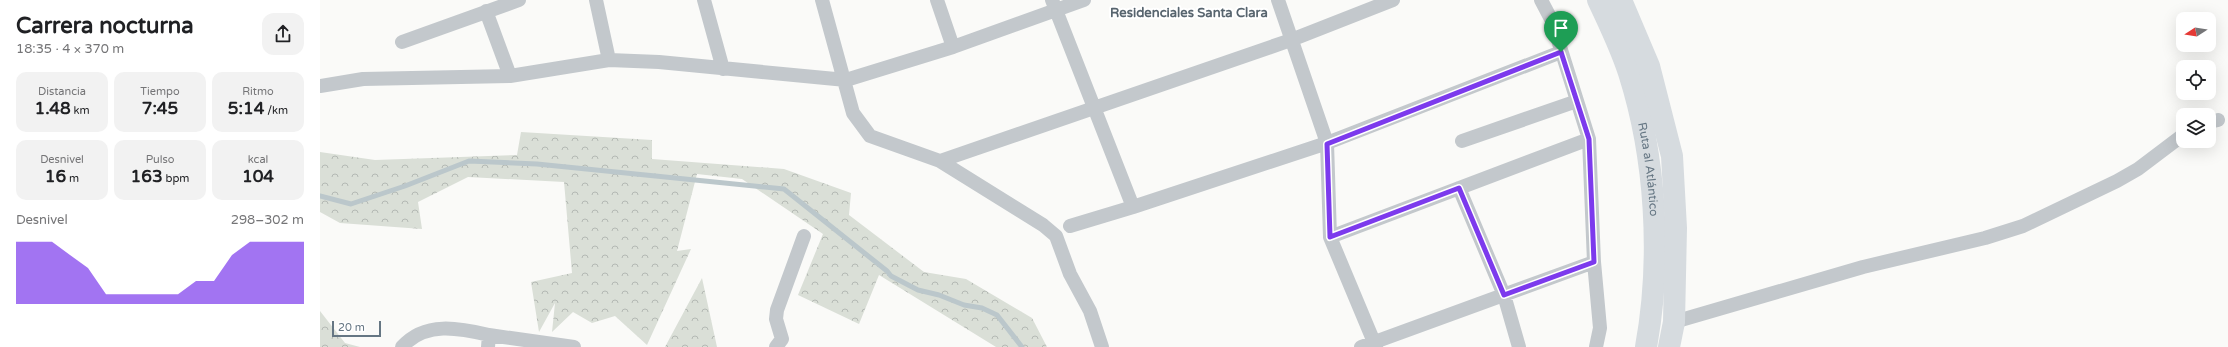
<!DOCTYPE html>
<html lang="es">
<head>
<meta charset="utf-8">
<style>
	:root { --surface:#fff; --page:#f2f2f2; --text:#202124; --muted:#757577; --accent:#7c3aed }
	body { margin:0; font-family:"Varela Round",sans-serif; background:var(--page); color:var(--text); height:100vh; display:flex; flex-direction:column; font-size:15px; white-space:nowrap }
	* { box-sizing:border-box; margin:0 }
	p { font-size:13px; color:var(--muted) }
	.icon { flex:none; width:22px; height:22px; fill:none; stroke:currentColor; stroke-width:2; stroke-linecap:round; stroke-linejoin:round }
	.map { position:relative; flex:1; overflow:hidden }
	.panel { display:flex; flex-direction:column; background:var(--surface); width:320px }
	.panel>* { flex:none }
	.needle { width:26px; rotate:258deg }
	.controls { position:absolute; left:1856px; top:12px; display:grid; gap:8px }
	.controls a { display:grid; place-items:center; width:40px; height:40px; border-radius:8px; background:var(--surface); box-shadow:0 4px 16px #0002; font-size:20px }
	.scale { position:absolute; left:12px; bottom:10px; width:49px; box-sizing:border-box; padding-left:4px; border:2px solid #657683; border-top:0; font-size:11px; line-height:14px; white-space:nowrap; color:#657683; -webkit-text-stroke:3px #fff; paint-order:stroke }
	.pin { position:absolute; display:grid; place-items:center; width:34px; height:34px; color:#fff; margin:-41px -17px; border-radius:50% 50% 50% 0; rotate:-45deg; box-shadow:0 0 4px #0007 }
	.pin .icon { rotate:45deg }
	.round { display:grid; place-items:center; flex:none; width:42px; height:42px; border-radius:12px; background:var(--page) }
	.head { display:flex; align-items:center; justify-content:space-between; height:68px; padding:0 16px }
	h1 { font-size:22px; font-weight:800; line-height:30px }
	.stats { display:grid; grid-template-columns:repeat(3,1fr); gap:6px; height:68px; padding:4px 16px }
	.stats div { display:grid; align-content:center; border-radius:10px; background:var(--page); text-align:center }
	.stats b { font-size:17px; font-weight:800 }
	.stats small { font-size:11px; font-weight:400 }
	.stats p { font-size:11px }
	.chart { height:112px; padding:8px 16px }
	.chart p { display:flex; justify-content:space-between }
	.chart svg { width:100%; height:72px; margin-top:4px; fill:var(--accent); opacity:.7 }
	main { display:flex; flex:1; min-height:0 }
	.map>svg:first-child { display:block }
	.forest { fill:url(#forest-crowns) }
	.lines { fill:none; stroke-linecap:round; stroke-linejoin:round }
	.stream { stroke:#bbc7cb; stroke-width:5 }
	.minor { stroke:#c3c8cc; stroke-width:14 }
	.trunk { stroke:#d6dbdf; stroke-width:22 }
	.route-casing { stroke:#fff; stroke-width:8 }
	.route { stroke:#7c3aed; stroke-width:5 }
	.labels { text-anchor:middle; stroke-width:4; stroke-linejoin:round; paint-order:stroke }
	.street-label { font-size:12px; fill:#657683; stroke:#fff }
	.neighbourhood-label { font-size:13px; font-weight:bold; fill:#57646e; stroke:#fff }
</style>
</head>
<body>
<main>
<section class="panel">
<div class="head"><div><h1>Carrera nocturna</h1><p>18:35 · 4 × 370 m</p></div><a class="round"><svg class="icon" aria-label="share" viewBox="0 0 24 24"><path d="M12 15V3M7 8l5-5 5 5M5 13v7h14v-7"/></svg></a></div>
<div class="stats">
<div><p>Distancia</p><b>1.48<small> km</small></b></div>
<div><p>Tiempo</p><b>7:45</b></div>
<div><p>Ritmo</p><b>5:14<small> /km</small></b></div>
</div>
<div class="stats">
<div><p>Desnivel</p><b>16<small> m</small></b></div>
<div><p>Pulso</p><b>163<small> bpm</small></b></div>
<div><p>kcal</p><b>104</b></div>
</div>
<div class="chart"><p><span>Desnivel</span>298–302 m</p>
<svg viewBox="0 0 160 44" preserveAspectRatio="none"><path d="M0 44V6L10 6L20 6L30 14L40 22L50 38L60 38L70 38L80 38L90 38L100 30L110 30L120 14L130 6L140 6L150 6L160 6V44z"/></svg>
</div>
</section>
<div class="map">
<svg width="1908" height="347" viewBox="0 0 1908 347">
	<defs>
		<pattern id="forest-crowns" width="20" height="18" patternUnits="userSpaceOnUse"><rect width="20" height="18" fill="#dadfd7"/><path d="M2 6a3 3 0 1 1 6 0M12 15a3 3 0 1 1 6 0" fill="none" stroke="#b4b9b4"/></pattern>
	</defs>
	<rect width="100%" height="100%" fill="#fafaf8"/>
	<path class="forest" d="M201 132 332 140V159L464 169 531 193 529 215 604 272 646 279 712 318 727 347H676L559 275 539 324 478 295 503 234 422 179 377 174 357 251 371 249 327 345 295 316 272 323 253 312 232 332 235 303 219 332 211 282 252 273 244 182 148 177 98 202 102 229 20 223 0 212V152L55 160 197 155Z
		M382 278 397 347H345Z
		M0 311 25 343 40 347H0Z"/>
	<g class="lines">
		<path class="stream" d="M0 196 31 204 85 186 149 161 217 164 464 189 567 271 571 276 598 290 619 295 644 305 662 308 677 315 702 347"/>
		<path class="minor" d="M276 0 289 60
			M384 0 403 69
			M502 0 533 113 550 136 620 161 723 225 736 236 750 274 770 311 782 347
			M617 0 633 47
			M732 0 813 207
			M958 0 1007 143 1010 237 1056 347
			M1221 0 1232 21 1269 139 1274 262 1280 328 1276 347
			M166 11 190 76
			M82 42 199 0
			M0 86 43 79 190 76 289 60 339 62 526 80 633 47 764 0
			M1889 122 1898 120
			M1142 141 1257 101
			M620 161 971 40 1073 0
			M1139 188 1184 295 1199 347
			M750 226 813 207 1007 143 1241 52
			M1010 237 1269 139
			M1354 322 1543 267 1665 238 1703 226 1797 181 1818 169 1863 135
			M169 335 254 347
			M82 347C105 321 139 328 169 335L168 347
			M456 347 462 339 456 319 457 310 484 236
			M1041 347 1274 262"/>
		<g class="trunk">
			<path id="s1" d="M1278 0C1289 23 1301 48 1309 73 1336 158 1342 259 1326 347"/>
			<path d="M1301 0 1329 66 1352 156 1356 228 1354 322 1349 347"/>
		</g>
	</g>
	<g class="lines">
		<defs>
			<path id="route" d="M1241 52 1269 139 1274 262 1184 295 1139 188 1010 237 1007 144Z"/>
		</defs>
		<use href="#route" class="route-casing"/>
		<use href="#route" class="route"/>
	</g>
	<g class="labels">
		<g class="street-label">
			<text dy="4" stroke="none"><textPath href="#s1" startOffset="178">Ruta al Atlántico</textPath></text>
		</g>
		<g class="neighbourhood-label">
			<text x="869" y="17">Residenciales Santa Clara</text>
		</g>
	</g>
</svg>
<div class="controls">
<a><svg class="needle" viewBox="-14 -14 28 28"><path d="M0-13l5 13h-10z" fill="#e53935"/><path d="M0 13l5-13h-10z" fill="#757577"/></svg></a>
<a><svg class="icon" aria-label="locate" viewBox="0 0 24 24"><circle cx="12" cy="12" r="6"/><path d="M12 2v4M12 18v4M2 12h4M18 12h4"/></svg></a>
<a><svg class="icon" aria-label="layers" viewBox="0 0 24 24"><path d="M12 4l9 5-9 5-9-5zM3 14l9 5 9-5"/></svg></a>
</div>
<div class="scale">20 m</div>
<div class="pin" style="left:1241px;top:52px;background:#1e9e55"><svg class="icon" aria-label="arrive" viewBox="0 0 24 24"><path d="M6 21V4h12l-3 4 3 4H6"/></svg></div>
</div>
</main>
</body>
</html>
